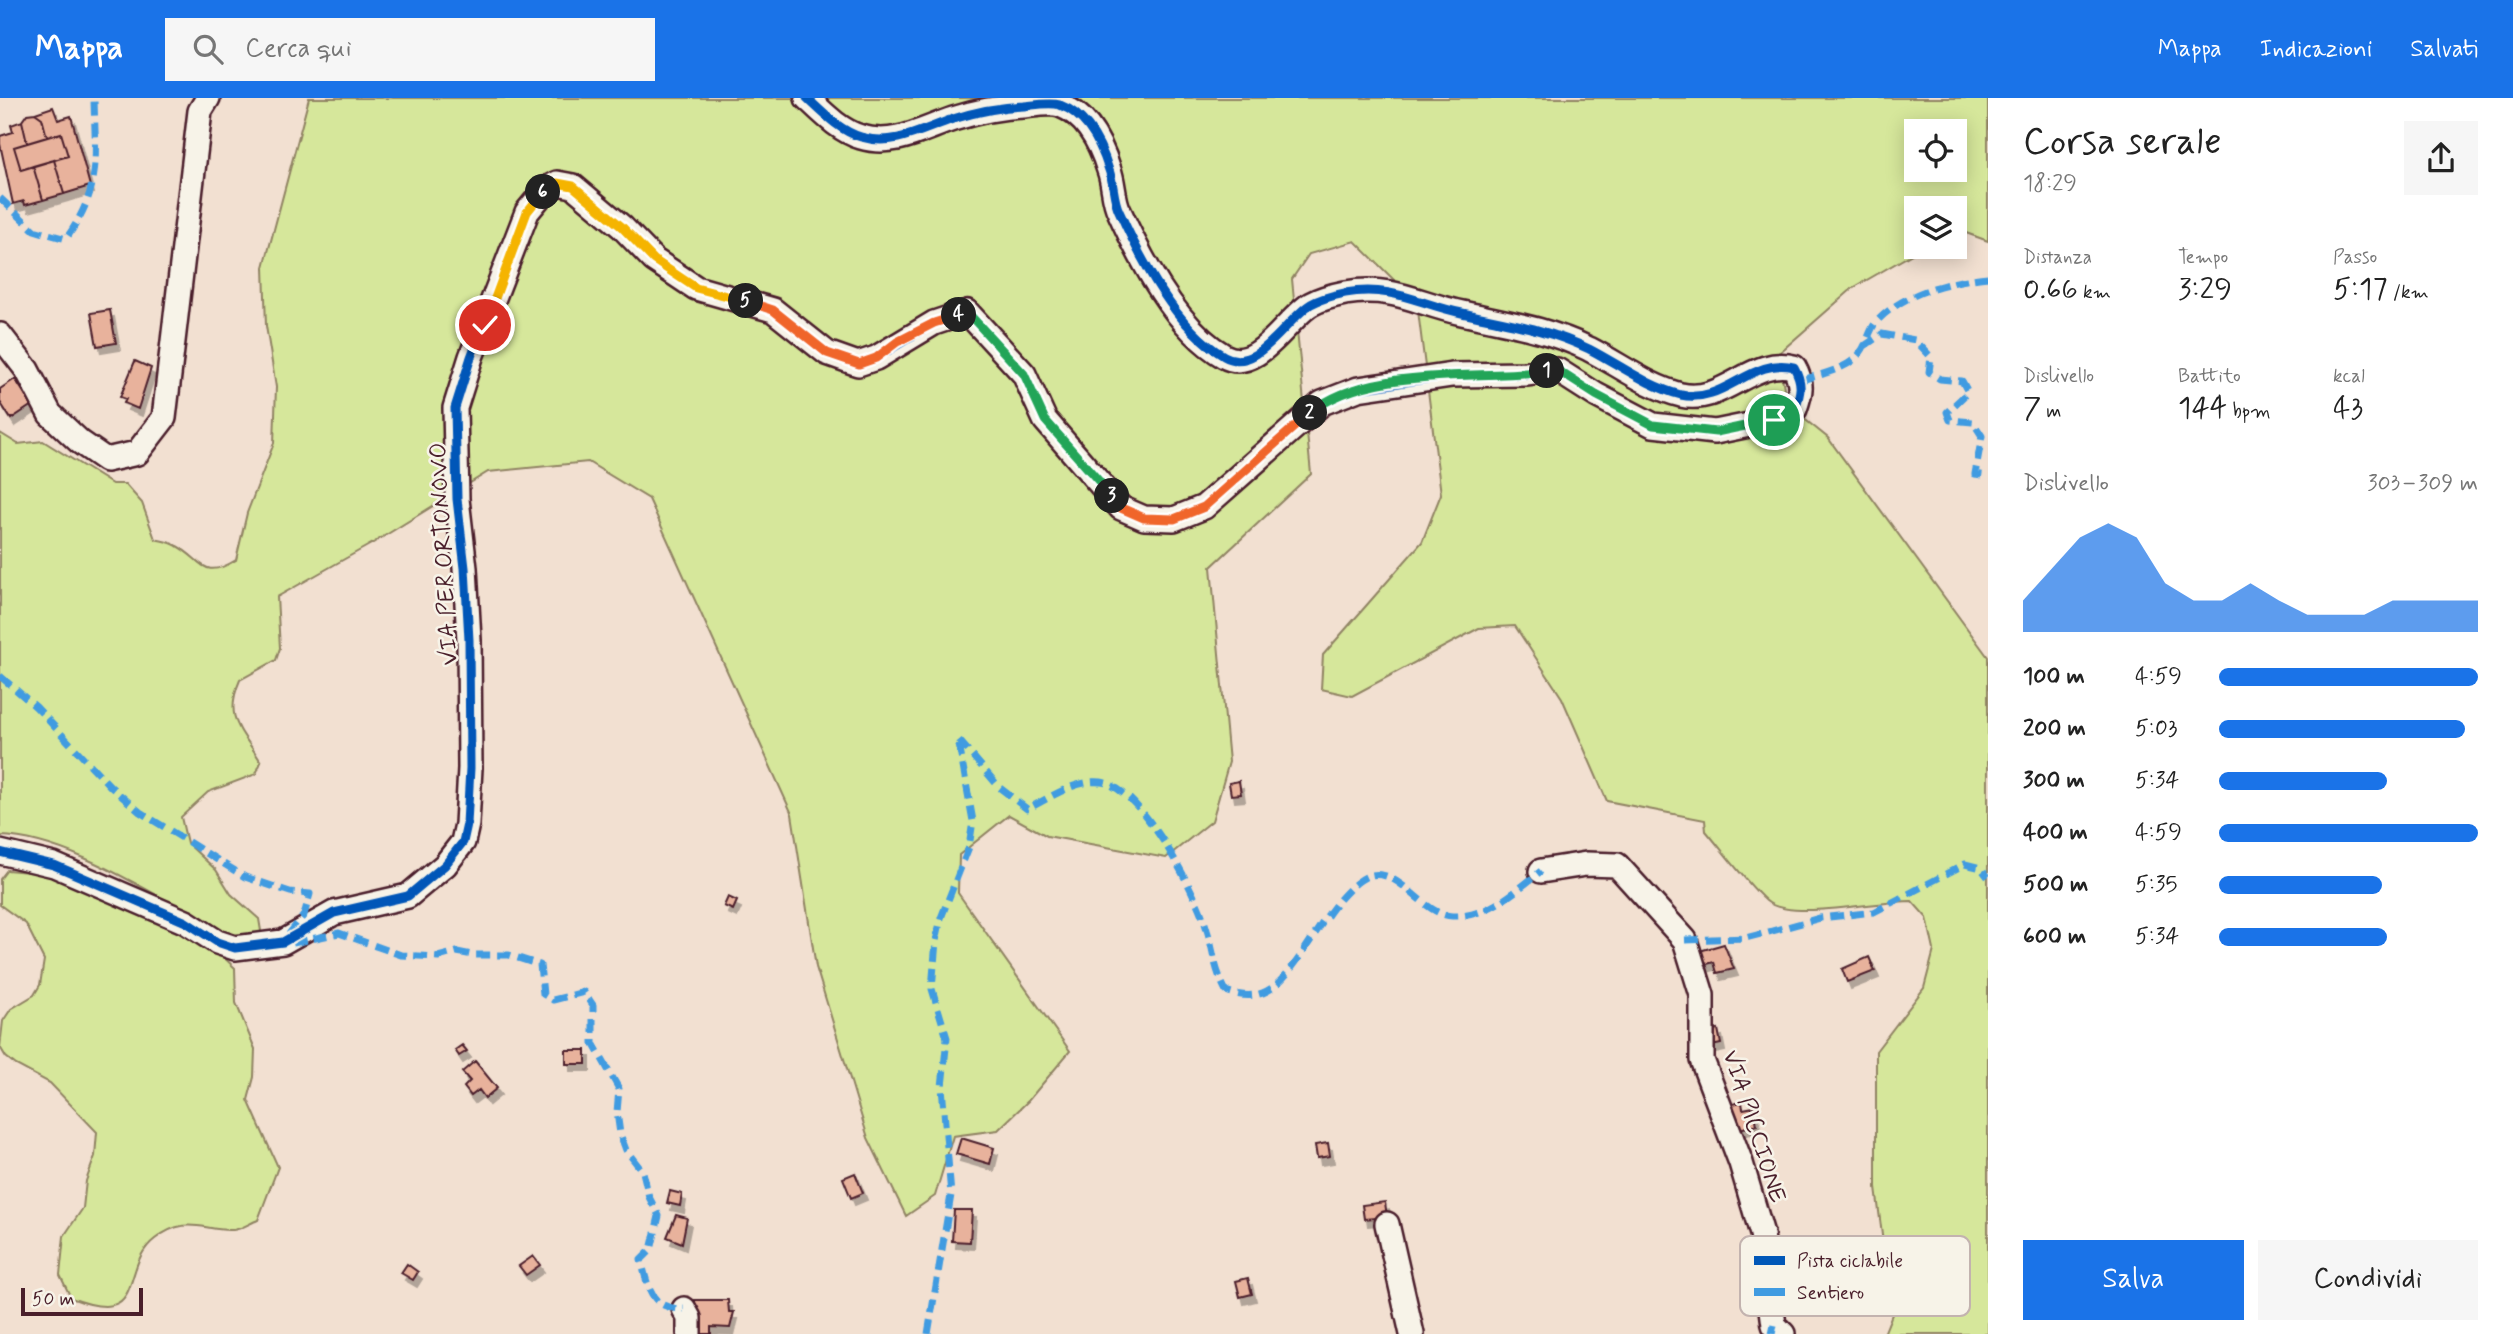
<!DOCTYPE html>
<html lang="it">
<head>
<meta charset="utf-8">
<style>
	:root { --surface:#fff; --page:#f6f6f6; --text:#222; --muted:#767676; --accent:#1a73e8 }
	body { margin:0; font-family:Mynerve,sans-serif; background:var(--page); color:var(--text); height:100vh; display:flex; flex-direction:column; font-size:26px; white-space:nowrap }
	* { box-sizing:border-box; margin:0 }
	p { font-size:23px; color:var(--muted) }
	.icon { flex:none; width:38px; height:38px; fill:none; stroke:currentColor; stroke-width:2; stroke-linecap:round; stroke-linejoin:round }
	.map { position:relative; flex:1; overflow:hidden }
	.details { display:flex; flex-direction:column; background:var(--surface); width:525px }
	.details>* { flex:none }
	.buttons { position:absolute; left:1904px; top:21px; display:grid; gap:14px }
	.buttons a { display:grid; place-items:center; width:63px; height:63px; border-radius:0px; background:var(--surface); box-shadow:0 4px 18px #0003; font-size:35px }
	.scale { position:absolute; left:21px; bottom:18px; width:122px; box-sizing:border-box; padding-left:7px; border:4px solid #4a1f2b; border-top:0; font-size:19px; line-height:24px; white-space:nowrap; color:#4a1f2b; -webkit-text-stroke:5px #f7f3e8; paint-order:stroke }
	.pin { position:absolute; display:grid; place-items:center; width:60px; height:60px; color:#fff; margin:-30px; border:4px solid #fff; border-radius:50%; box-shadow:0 2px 7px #0007 }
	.km { position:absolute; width:35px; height:35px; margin:-18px; border-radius:50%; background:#222; color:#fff; font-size:19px; line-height:35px; text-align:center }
	.round { display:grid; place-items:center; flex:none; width:74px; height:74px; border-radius:0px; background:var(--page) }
	.head { display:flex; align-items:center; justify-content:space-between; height:119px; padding:0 35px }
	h1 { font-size:38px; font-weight:600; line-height:52px }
	.metrics { display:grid; grid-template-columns:repeat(3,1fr); gap:10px; height:119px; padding:7px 35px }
	.metrics div { display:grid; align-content:center }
	.metrics b { font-size:30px; font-weight:600 }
	.metrics small { font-size:19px; font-weight:400 }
	.metrics p { font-size:19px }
	.chart { height:196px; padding:14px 35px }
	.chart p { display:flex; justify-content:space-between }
	.chart svg { width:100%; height:126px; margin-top:7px; fill:var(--accent); opacity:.7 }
	.cta { display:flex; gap:14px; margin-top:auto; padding:14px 35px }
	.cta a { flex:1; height:80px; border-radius:0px; background:var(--accent); color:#fff; font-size:28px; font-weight:600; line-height:80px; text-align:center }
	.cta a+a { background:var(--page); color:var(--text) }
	ul { padding:0 35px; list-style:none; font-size:23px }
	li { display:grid; grid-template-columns:112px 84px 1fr; align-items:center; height:52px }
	li i { height:18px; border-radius:9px; background:var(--accent) }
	header { display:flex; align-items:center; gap:42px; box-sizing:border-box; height:98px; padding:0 35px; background:var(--accent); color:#fff }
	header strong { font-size:33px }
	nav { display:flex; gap:38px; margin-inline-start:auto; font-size:24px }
	.search { width:490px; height:63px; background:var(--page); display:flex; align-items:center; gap:18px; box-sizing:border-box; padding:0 24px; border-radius:0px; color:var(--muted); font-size:26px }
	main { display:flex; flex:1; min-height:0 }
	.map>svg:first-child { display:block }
	.green { fill:#d6e79b; stroke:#908363; stroke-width:2; fill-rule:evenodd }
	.building { fill:#e8b29c; stroke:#4a1f2b; stroke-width:2; filter:url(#shadow) }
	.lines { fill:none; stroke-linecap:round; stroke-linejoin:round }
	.minor-casing { stroke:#4a1f2b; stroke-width:28 }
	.minor { stroke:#f7f3e8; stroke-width:23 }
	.quiet { stroke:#409be1; stroke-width:7; stroke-dasharray:14 7; stroke-linecap:butt }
	.cycleway-casing { stroke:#f7f3e8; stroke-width:13 }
	.cycleway { stroke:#0057b8; stroke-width:9 }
	.split-1-casing { stroke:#fff; stroke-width:14 }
	.split-2-casing { stroke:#fff; stroke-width:14 }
	.split-3-casing { stroke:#fff; stroke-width:14 }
	.split-4-casing { stroke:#fff; stroke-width:14 }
	.split-5-casing { stroke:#fff; stroke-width:14 }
	.split-6-casing { stroke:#fff; stroke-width:14 }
	.split-7-casing { stroke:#fff; stroke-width:14 }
	.split-1 { stroke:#22a559; stroke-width:9 }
	.split-2 { stroke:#22a559; stroke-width:9 }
	.split-3 { stroke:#f0652b; stroke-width:9 }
	.split-4 { stroke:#22a559; stroke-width:9 }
	.split-5 { stroke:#f0652b; stroke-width:9 }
	.split-6 { stroke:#f5b400; stroke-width:9 }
	.split-7 { stroke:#f5b400; stroke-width:9 }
	.labels { text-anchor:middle; stroke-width:5; stroke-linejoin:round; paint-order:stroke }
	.street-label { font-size:24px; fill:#4a1f2b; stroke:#f7f3e8 }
	.key { fill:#f7f3e8; stroke:#c3b3af; stroke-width:2 }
	.key-label { font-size:19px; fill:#4a1f2b }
</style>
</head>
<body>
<header>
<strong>Mappa</strong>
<div class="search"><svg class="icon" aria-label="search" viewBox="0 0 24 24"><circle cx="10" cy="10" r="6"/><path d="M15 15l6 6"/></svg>Cerca qui</div>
<nav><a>Mappa</a><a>Indicazioni</a><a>Salvati</a></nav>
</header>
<main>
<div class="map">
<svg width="1988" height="1236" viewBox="0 0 1988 1236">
	<defs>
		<filter id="shadow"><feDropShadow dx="4" dy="7" stdDeviation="0" flood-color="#0004"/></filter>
	</defs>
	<rect width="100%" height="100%" fill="#f2e0d1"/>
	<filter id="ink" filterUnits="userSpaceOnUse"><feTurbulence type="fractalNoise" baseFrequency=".0143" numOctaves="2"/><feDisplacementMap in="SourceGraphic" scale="14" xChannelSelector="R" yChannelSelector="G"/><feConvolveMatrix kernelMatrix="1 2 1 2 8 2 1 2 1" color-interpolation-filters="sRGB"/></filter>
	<g filter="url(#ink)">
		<path class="green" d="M309 0H1988V143L1955 131V110H1916V149H1924L1853 190 1778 256 1787 307 1828 340 1988 559V1236H1884L1892 1216 1876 1090V953L1924 890 1934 852 1927 820 1912 803C1878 803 1796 822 1769 805 1756 797 1719 748 1706 733L1705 722 1607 703 1562 600 1515 528 1479 530 1352 598 1321 591 1323 557 1422 444 1441 396 1417 205 1355 143 1309 156 1292 181 1311 376 1211 469 1229 664 1212 723 1166 760 1047 738 1009 717 959 757 958 795 1070 953 1028 1003 998 1032 953 1038 935 1098 906 1118 868 1040 816 869 792 716 649 401 588 364 488 374 373 445 277 499 280 550 276 562 240 582C223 621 242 632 261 664L256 676 208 694 181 719 187 745 216 772 231 796 259 821 261 833 246 842 235 839C166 807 76 740 0 738V335L18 346 43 343 112 386H125L142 405 155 441C162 443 171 444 177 448 203 462 202 483 236 462L247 415 274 345 276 289 266 228 264 169ZM1916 33H1955V72H1916Z
			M7 772 51 776 187 834 217 853 235 870 236 905 255 951 254 979 248 1002 278 1069 258 1122C250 1125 240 1132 233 1132 201 1132 186 1117 155 1141 118 1169 149 1230 71 1200L60 1177 64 1138 83 1110 86 1083 95 1058 97 1034 50 985 16 967 6 959 0 949 3 923 11 911 34 897 40 887 44 862 26 826 0 807V781Z"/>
		<path class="building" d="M53 9 58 22 71 18 90 88 64 96 54 62 68 58 61 35 47 39 42 20 35 15Z
			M35 15 42 20 47 39 27 45 22 23 27 16Z
			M22 23 27 45 14 49 21 72 33 68 43 102 25 107 24 103 13 106 0 46V38L13 34 11 27Z
			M61 35 68 58 21 72 14 49Z
			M54 62 64 96 43 102 33 68Z
			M110 212 116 245 97 248 91 215Z
			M135 263 151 270 138 311 124 305 126 301 120 299Z
			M15 281 32 307 11 321 0 304V291Z
			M1239 683 1241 696 1231 697 1229 685Z
			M728 799 737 803 733 812 724 808Z
			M1724 846 1734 871 1717 875 1714 864 1700 868 1696 854Z
			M1869 859 1875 873 1847 884 1842 871Z
			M1718 931 1721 946 1707 949 1705 934Z
			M462 947 467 953 459 958 455 952Z
			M566 952H586V966H566Z
			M475 963 497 990 485 1000 479 992 471 998 464 989 470 983 462 974Z
			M1742 1004 1743 1011 1754 1009 1757 1027 1729 1033 1728 1007Z
			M961 1040 994 1050 990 1066 956 1056Z
			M1328 1045 1330 1058 1317 1060 1315 1047Z
			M855 1075 863 1095 851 1100 843 1080Z
			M670 1093 682 1096 680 1108 667 1105Z
			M1385 1104 1387 1119 1364 1121 1362 1107Z
			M954 1112H972L970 1144 952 1143Z
			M676 1117 687 1120 682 1145 667 1139Z
			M533 1158 540 1167 526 1177 519 1168Z
			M407 1166 418 1174 413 1182 401 1175Z
			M1248 1180 1252 1196 1240 1199 1236 1183Z
			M695 1202H728L729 1214H734L730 1230 711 1229V1236H696Z"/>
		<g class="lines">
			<defs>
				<path id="minor" d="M0 237 27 272 50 316 80 344 106 362 137 355 164 320 200 13 208 0
					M0 754 54 767 186 824 217 844 235 850 283 844 334 815 408 798 445 767 463 744 467 726 470 670 469 542 465 470 457 401 455 310 471 259 527 114 546 91 557 85 573 88 622 129 654 162 696 190 773 212 827 255 858 266 876 260 934 225 967 214 1024 276 1045 322 1121 410 1144 420 1174 421 1204 409 1322 305 1358 291 1452 277 1526 276 1557 272 1596 297 1653 327 1715 334 1774 322 1795 311C1801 294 1803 285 1794 269 1752 258 1724 307 1681 297 1647 288 1620 267 1589 251 1548 231 1507 225 1462 215 1418 206 1394 187 1345 195 1335 197 1320 201 1311 206 1287 220 1257 277 1224 258 1176 230 1141 162 1119 113 1113 101 1114 85 1109 72 1101 46 1087 17 1060 7 1050 4 1035 7 1024 8 1001 9 975 14 953 21 923 31 894 49 861 39 840 33 822 14 807 0
					M1541 773 1586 766 1617 767 1685 842 1702 897V962L1741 1065 1762 1136 1774 1227 1783 1236
					M1387 1126 1412 1236
					M684 1211 689 1220V1236"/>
			</defs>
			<use href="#minor" class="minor-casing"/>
			<use href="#minor" class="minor"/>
			<path class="quiet" d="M0 100 34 132 66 141C103 88 95 60 94 0
				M1863 249 1882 236 1915 242 1931 259 1929 274 1940 281 1962 283 1968 294 1947 314 1950 322 1973 324 1982 338 1975 376 1988 378
				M1801 282C1819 277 1849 271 1860 255 1868 245 1869 231 1878 222 1906 194 1950 183 1988 179
				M0 578 36 609 111 689 140 714 245 779 290 794 310 796 304 817 289 836
				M1685 842 1746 840 1820 820 1874 814 1965 766 1981 770 1988 779
				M293 845 339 835 401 857 438 859 457 854 472 857H509L540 867 543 896 553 902 584 894 593 907V945L619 991 617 1014 620 1036 626 1052 643 1074 649 1099 659 1118 651 1152 641 1162C649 1191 650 1211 684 1211
				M928 1236 951 1097 942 989 947 940 932 891 936 843 941 820 969 749 973 723 958 641 1000 690 1027 711C1048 701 1076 681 1101 684 1141 689 1197 795 1207 832 1215 857 1213 868 1226 893 1240 898 1253 900 1267 893 1298 877 1323 809 1359 783 1394 757 1419 817 1452 818 1487 820 1516 793 1541 773
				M1772 1236 1774 1227"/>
			<defs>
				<path id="cycleway" d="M0 754 54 767 186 824 217 844 235 850 283 844 334 815 408 798 445 767 463 744 467 726 470 670 469 542 465 470 457 401 455 310 471 259 527 114 546 91 557 85 573 88 622 129 654 162 696 190 773 212 827 255 858 266 876 260 934 225 967 214 1024 276 1045 322 1121 410 1144 420 1174 421 1204 409 1322 305 1358 291 1452 277 1526 276 1557 272 1596 297 1653 327 1715 334 1774 322 1795 311C1801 294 1803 285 1794 269 1752 258 1724 307 1681 297 1647 288 1620 267 1589 251 1548 231 1507 225 1462 215 1418 206 1394 187 1345 195 1335 197 1320 201 1311 206 1287 220 1257 277 1224 258 1176 230 1141 162 1119 113 1113 101 1114 85 1109 72 1101 46 1087 17 1060 7 1050 4 1035 7 1024 8 1001 9 975 14 953 21 923 31 894 49 861 39 840 33 822 14 807 0"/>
			</defs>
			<use href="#cycleway" class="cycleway-casing"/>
			<use href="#cycleway" class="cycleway"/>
		</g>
	</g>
	<g class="lines" filter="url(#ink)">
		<defs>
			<path id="split-1" d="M1547 273 1557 272 1596 297 1653 327 1716 334 1774 322"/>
			<path id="split-2" d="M1310 315C1367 267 1477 282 1547 273"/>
			<path id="split-3" d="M1112 398 1121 410 1144 420 1174 421 1204 409 1310 315"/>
			<path id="split-4" d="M959 217 967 214 1024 276 1045 322 1112 398"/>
			<path id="split-5" d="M746 203 773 212 827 255 859 266 876 260 897 244 934 225 959 217"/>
			<path id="split-6" d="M543 94 557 85 573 88 622 129 654 162 696 190 746 203"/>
			<path id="split-7" d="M485 227 527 114 543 94"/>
		</defs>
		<use href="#split-1" class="split-1-casing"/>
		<use href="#split-2" class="split-2-casing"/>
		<use href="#split-3" class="split-3-casing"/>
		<use href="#split-4" class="split-4-casing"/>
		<use href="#split-5" class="split-5-casing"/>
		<use href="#split-6" class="split-6-casing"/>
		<use href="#split-7" class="split-7-casing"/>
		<use href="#split-1" class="split-1"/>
		<use href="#split-2" class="split-2"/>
		<use href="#split-3" class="split-3"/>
		<use href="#split-4" class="split-4"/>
		<use href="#split-5" class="split-5"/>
		<use href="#split-6" class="split-6"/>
		<use href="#split-7" class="split-7"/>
	</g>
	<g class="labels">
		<g class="street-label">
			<text transform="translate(443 456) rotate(-93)" y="8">VIA PER ORTONOVO</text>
			<text transform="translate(1755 1028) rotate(72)" y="8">VIA PICCIONE</text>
		</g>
	</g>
	<rect x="1740" y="1138" width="230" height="80" rx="10" class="key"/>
	<rect x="1754" y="1158" width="31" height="9" fill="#0057b8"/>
	<rect x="1754" y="1190" width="31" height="8" fill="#409be1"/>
	<g class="key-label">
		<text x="1797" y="1169">Pista ciclabile</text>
		<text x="1797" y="1201">Sentiero</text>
	</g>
</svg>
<div class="buttons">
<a><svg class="icon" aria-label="locate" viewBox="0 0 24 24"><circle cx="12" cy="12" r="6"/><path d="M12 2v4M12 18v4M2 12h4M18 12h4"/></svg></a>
<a><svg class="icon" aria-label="layers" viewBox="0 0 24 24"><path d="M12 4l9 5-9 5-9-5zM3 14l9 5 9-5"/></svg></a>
</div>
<div class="scale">50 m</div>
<div class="pin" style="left:1774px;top:322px;background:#1e9e55"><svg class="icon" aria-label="arrive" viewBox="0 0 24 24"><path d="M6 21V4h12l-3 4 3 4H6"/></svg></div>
<div class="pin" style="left:485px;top:227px;background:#d93025"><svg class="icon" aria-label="check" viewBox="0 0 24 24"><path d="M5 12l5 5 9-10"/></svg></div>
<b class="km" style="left:1547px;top:273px">1</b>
<b class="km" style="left:1310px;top:315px">2</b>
<b class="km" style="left:1112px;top:398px">3</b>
<b class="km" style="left:959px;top:217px">4</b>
<b class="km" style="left:746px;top:203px">5</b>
<b class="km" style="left:543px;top:94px">6</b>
</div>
<section class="details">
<div class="head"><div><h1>Corsa serale</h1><p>18:29</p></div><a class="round"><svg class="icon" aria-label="share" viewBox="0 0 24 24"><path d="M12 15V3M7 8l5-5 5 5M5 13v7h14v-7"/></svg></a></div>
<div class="metrics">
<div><p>Distanza</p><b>0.66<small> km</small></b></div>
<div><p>Tempo</p><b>3:29</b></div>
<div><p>Passo</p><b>5:17<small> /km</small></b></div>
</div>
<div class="metrics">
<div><p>Dislivello</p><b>7<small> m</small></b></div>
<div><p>Battito</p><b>144<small> bpm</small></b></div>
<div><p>kcal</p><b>43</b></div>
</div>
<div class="chart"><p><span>Dislivello</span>303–309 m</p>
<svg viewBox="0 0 160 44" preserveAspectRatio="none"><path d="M0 44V33L10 22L20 11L30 6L40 11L50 27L60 33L70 33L80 27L90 33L100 38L110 38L120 38L130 33L140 33L150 33L160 33V44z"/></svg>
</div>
<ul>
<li><b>100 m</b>4:59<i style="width:100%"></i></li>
<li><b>200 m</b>5:03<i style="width:95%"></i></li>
<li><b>300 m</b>5:34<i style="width:65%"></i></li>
<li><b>400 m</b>4:59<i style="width:100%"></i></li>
<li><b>500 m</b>5:35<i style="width:63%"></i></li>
<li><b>600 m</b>5:34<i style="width:65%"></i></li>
</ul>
<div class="cta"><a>Salva</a><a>Condividi</a></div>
</section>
</main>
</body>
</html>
